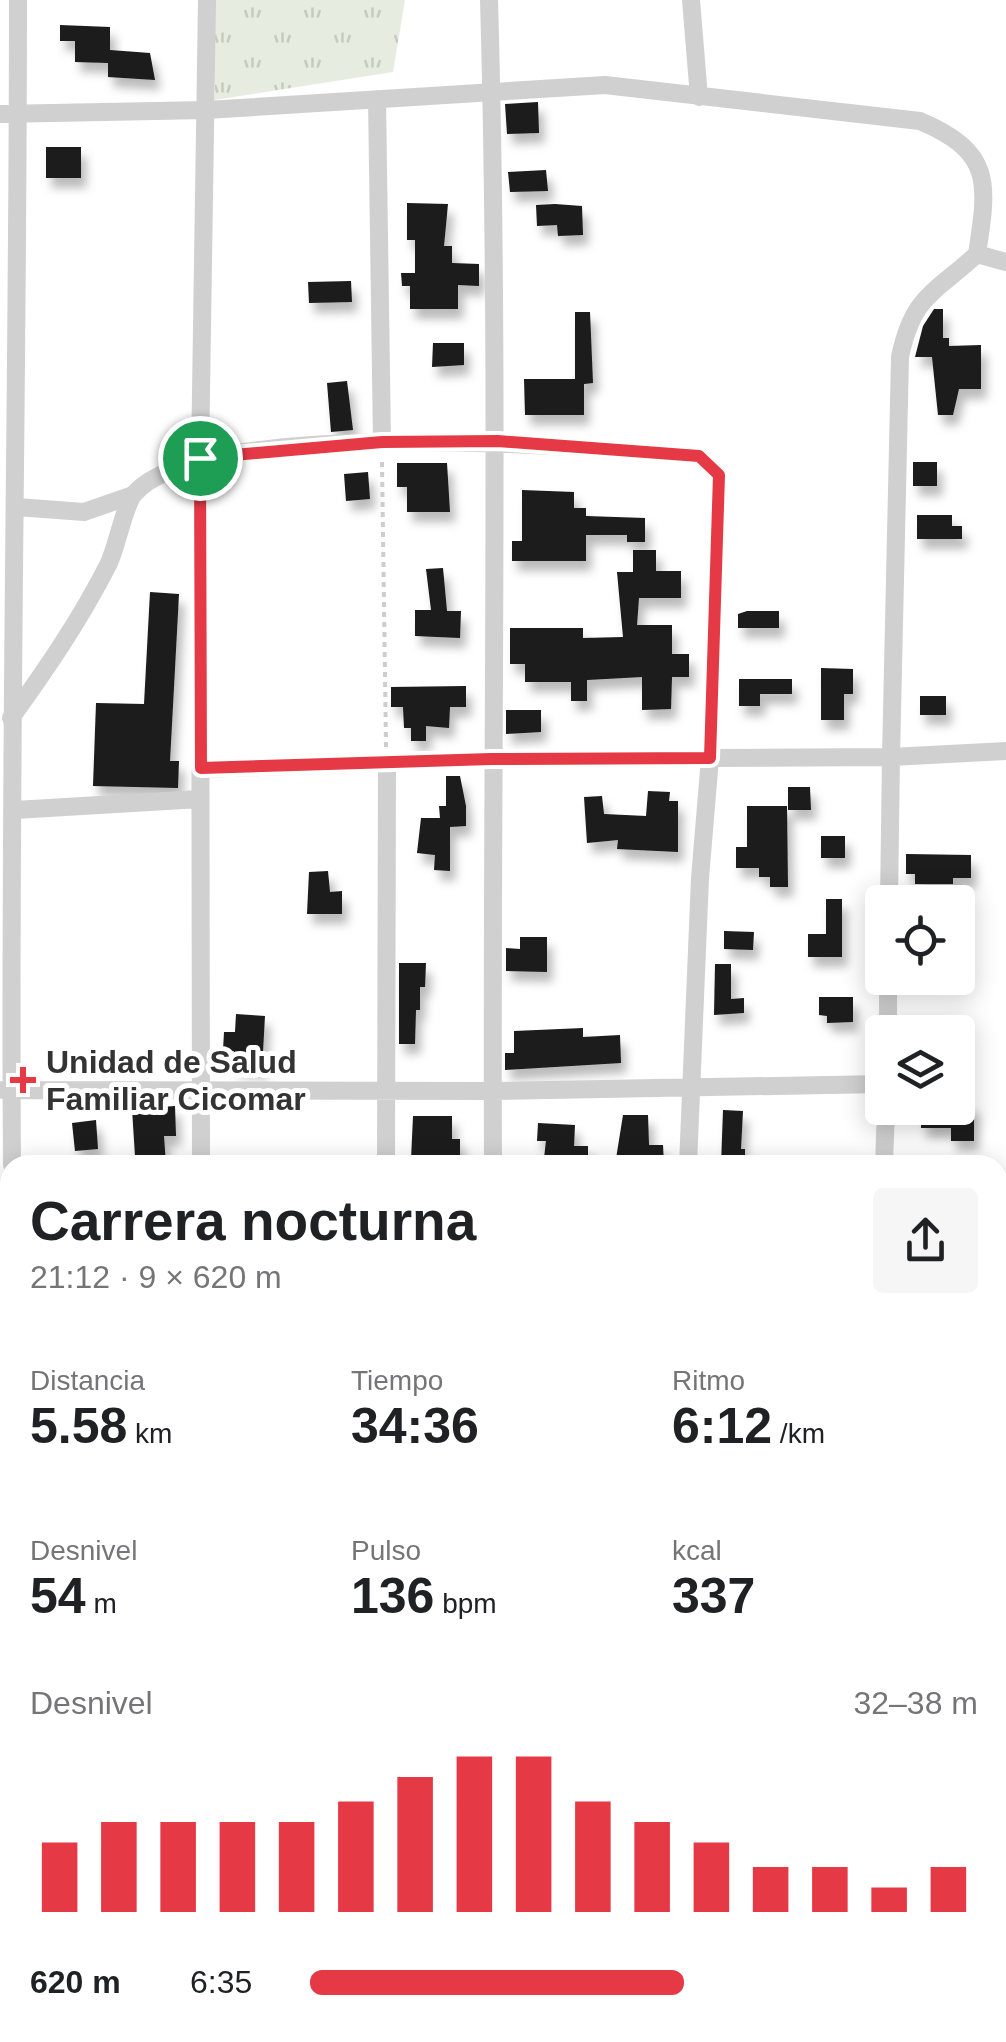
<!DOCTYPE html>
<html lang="es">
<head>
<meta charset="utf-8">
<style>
	:root { --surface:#fff; --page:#f6f6f6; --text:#202124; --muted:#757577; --accent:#e63946 }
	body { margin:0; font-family:Helvetica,sans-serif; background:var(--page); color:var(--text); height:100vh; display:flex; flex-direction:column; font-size:38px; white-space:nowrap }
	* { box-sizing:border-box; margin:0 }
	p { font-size:32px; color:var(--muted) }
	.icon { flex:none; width:55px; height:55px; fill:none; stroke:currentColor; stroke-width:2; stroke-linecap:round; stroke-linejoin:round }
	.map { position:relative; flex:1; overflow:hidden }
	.side { position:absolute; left:0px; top:1155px; width:1008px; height:888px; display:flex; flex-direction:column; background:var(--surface); border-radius:30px 30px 0 0; box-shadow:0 5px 25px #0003 }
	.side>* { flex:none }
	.tools { position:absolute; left:865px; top:885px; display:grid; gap:20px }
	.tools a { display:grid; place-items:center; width:110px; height:110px; border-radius:10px; background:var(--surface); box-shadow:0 5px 25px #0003; font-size:50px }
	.pin { position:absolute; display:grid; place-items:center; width:85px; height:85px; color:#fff; margin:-42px; border:5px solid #fff; border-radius:50%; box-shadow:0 2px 10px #0007 }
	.round { display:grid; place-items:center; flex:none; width:105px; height:105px; border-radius:10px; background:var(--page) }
	.overview { display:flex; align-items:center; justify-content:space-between; height:170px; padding:0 30px }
	h1 { font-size:55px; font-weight:700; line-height:75px }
	.stats { display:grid; grid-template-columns:repeat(3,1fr); gap:15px; height:170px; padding:10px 30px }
	.stats div { display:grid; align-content:center }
	.stats b { font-size:50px; font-weight:700 }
	.stats small { font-size:28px; font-weight:400 }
	.stats p { font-size:28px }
	.chart { height:280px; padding:20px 30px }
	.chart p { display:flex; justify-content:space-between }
	.chart svg { width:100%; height:180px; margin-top:10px; stroke:var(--accent); stroke-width:6 }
	ul { padding:0 30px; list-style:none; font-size:32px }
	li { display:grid; grid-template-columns:160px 120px 1fr; align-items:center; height:75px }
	li i { height:25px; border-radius:12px; background:var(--accent) }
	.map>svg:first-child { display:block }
	.grass { fill:url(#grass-tufts) }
	.building { fill:#1a1a1a; filter:url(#shadow) }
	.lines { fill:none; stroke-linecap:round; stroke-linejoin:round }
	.path { stroke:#cdcdcd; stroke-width:4; stroke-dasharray:5 5; stroke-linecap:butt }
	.minor { stroke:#d0d0d0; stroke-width:18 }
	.route-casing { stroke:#fff; stroke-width:20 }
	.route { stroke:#e63946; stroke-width:12 }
	.poi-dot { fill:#e63946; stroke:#fff; stroke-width:4 }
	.labels { text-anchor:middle; stroke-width:10; stroke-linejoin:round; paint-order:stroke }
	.poi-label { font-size:32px; font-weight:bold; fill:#333; stroke:#fff; text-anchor:start }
</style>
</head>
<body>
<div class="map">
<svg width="1006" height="2042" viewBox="0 0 1006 2042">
	<defs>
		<pattern id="grass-tufts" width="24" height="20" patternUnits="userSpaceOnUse" patternTransform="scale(2.5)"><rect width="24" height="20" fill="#e6ecdf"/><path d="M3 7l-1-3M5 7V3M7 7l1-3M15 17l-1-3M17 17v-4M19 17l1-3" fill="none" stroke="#c6cbc0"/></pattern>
		<filter id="shadow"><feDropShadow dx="5.5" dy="10" stdDeviation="5" flood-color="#0004"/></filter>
	</defs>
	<rect width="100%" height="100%" fill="#fff"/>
	<path class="grass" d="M215 0H405L393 72 215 100Z"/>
	<path class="building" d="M60 25 110 27V50L150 53 155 80 108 77V63L75 62V41H60Z
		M538 102 539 133 507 134 505 104Z
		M46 147H81V178H46Z
		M546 170 548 191 510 192 508 172Z
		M407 203 448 204 444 246H452V263L479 264V286L458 285V309H410V286H402L401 273H415V240H407Z
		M555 204 582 206 583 235 558 236 557 225 537 226 536 205Z
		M351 281 352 302 309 303 308 282Z
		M934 309H943V338H949V346L981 345V389H959L953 415H938L932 357H915L923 326Z
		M575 312H590L593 383 584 384V415H525L524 379H575Z
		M433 343H464V365L432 367Z
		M347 381 353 430 331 432 327 383Z
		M913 462H937V486H913Z
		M397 463H447L450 512H407V487H397Z
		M368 472 370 499 346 501 344 474Z
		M522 490 574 492V508H586V516L645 518V542H627V535H586V561H512V541H522Z
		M917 515H952V526H962V539H917Z
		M633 550H656V571H681V598H639L637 625H672V654H689V677H672L671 709 642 710V677L587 680V701H571V682H525V664H510V628H583V638L623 637 617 572H633Z
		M443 568 447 611H461L460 638 415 636V610H431L426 569Z
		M150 592 179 594 170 761H179L178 788 93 786 96 703 144 704Z
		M747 611H779V628H738V614Z
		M821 668 853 669V694H844V720H821Z
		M739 679H792V694H760V706H739Z
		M466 686V707H450L449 728 426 726V741H411V728H404L403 707H391V687Z
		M920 696H946V715H920Z
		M506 710H541V732L506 734Z
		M446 776H460L466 806V826L450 827V871L434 870 435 855 417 853 421 818H440L439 806H446Z
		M788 787H810L811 810H788Z
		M648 791 670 792 669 801H678V852L617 849 618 840 587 843 584 797 602 796 604 814 646 816Z
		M747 806H787L788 887H770V877H759V868H736V847H747Z
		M821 836H845V858H821Z
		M906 854 971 855V878H953V884H915V874H906Z
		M328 871 330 892 342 891V914H307L309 872Z
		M826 899H842V957H808V934H826Z
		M724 931 754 932 753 950 724 949Z
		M520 937H547V972L506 971V948L520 949Z
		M399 963H426L425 987H420V1010H416L415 1044H399Z
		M715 964H731V999L744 998V1013L714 1015Z
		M819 997H853V1022L827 1023V1016L819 1015Z
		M236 1014 265 1016 262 1069 233 1067 234 1051 223 1050 224 1032H235Z
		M583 1028V1037L620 1035 621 1063 505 1070V1053H514V1031Z
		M958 1103H974V1141H951V1128H921V1108H958Z
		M175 1106 176 1136H164L166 1165H147V1156H135L132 1109Z
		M723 1110 743 1111 741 1149H745V1165H721Z
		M623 1115H648L649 1145H663L664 1165H615Z
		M413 1116H452V1139H460V1160H411Z
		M96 1120 98 1149 75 1151 72 1123Z
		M538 1123 575 1125 574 1146H588V1165L544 1158 546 1141H537Z"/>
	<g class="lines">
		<path class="path" d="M382 462 386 747"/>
		<path class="minor" d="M489 0C500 388 491 776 493 1165
			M691 0 699 97
			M377 99 382 442
			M0 114 207 110 605 85 920 121C993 152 988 183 977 254
			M1006 262 977 254C934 294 913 295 900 357L891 757 1006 751
			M17 507 84 512 133 495
			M11 718C47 668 80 620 108 565 117 547 124 506 134 494 203 414 592 448 699 456L719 475 710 758 700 878 688 1165
			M201 769 491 759 891 757 889 902
			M15 810 200 799
			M888 1032V978
			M3 1090 492 1091 882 1084
			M12 1165C9 777 18 389 18 0
			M201 1165 200 458 207 0
			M386 1165 387 762
			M884 1165 886 1108
			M0 1401H10
			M998 1599 1006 1600
			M10 1600V1872
			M14 2032V2042
			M192 2032V2042
			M369 2042V2032
			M491 2042V2032
			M674 2042 675 2032
			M862 2042V2032"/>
	</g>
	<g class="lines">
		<defs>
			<path id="route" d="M498 441 699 456 719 475 710 758 491 759 201 768 200 458 382 442Z"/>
		</defs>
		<use href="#route" class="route-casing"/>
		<use href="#route" class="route"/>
	</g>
	<path class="poi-dot" d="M18 1065h10v10h10v10h-10v10h-10v-10h-10v-10h10z"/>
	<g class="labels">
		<g class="poi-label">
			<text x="46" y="1073">Unidad de Salud<tspan x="46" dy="37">Familiar Cicomar</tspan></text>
		</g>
	</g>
</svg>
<div class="tools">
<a><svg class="icon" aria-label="locate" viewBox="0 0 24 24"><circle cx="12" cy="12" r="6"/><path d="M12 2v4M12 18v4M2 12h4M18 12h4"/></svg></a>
<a><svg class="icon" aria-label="layers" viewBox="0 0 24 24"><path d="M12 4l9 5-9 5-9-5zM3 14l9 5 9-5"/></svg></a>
</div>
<div class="pin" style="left:200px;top:458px;background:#1e9e55"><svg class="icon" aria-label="arrive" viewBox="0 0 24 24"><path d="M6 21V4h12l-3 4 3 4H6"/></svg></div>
<section class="side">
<div class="overview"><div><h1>Carrera nocturna</h1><p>21:12 · 9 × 620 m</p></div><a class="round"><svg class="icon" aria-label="share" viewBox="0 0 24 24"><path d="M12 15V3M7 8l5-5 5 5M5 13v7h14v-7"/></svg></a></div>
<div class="stats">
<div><p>Distancia</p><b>5.58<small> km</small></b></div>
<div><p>Tiempo</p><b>34:36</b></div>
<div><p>Ritmo</p><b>6:12<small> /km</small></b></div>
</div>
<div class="stats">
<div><p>Desnivel</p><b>54<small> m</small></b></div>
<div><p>Pulso</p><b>136<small> bpm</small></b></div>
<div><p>kcal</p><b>337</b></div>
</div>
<div class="chart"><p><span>Desnivel</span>32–38 m</p>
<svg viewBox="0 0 160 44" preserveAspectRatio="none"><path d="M5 44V27M15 44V22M25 44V22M35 44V22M45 44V22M55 44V17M65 44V11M75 44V6M85 44V6M95 44V17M105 44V22M115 44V27M125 44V33M135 44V33M145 44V38M155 44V33"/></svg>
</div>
<ul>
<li><b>620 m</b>6:35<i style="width:56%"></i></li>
</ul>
</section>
</div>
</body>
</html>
